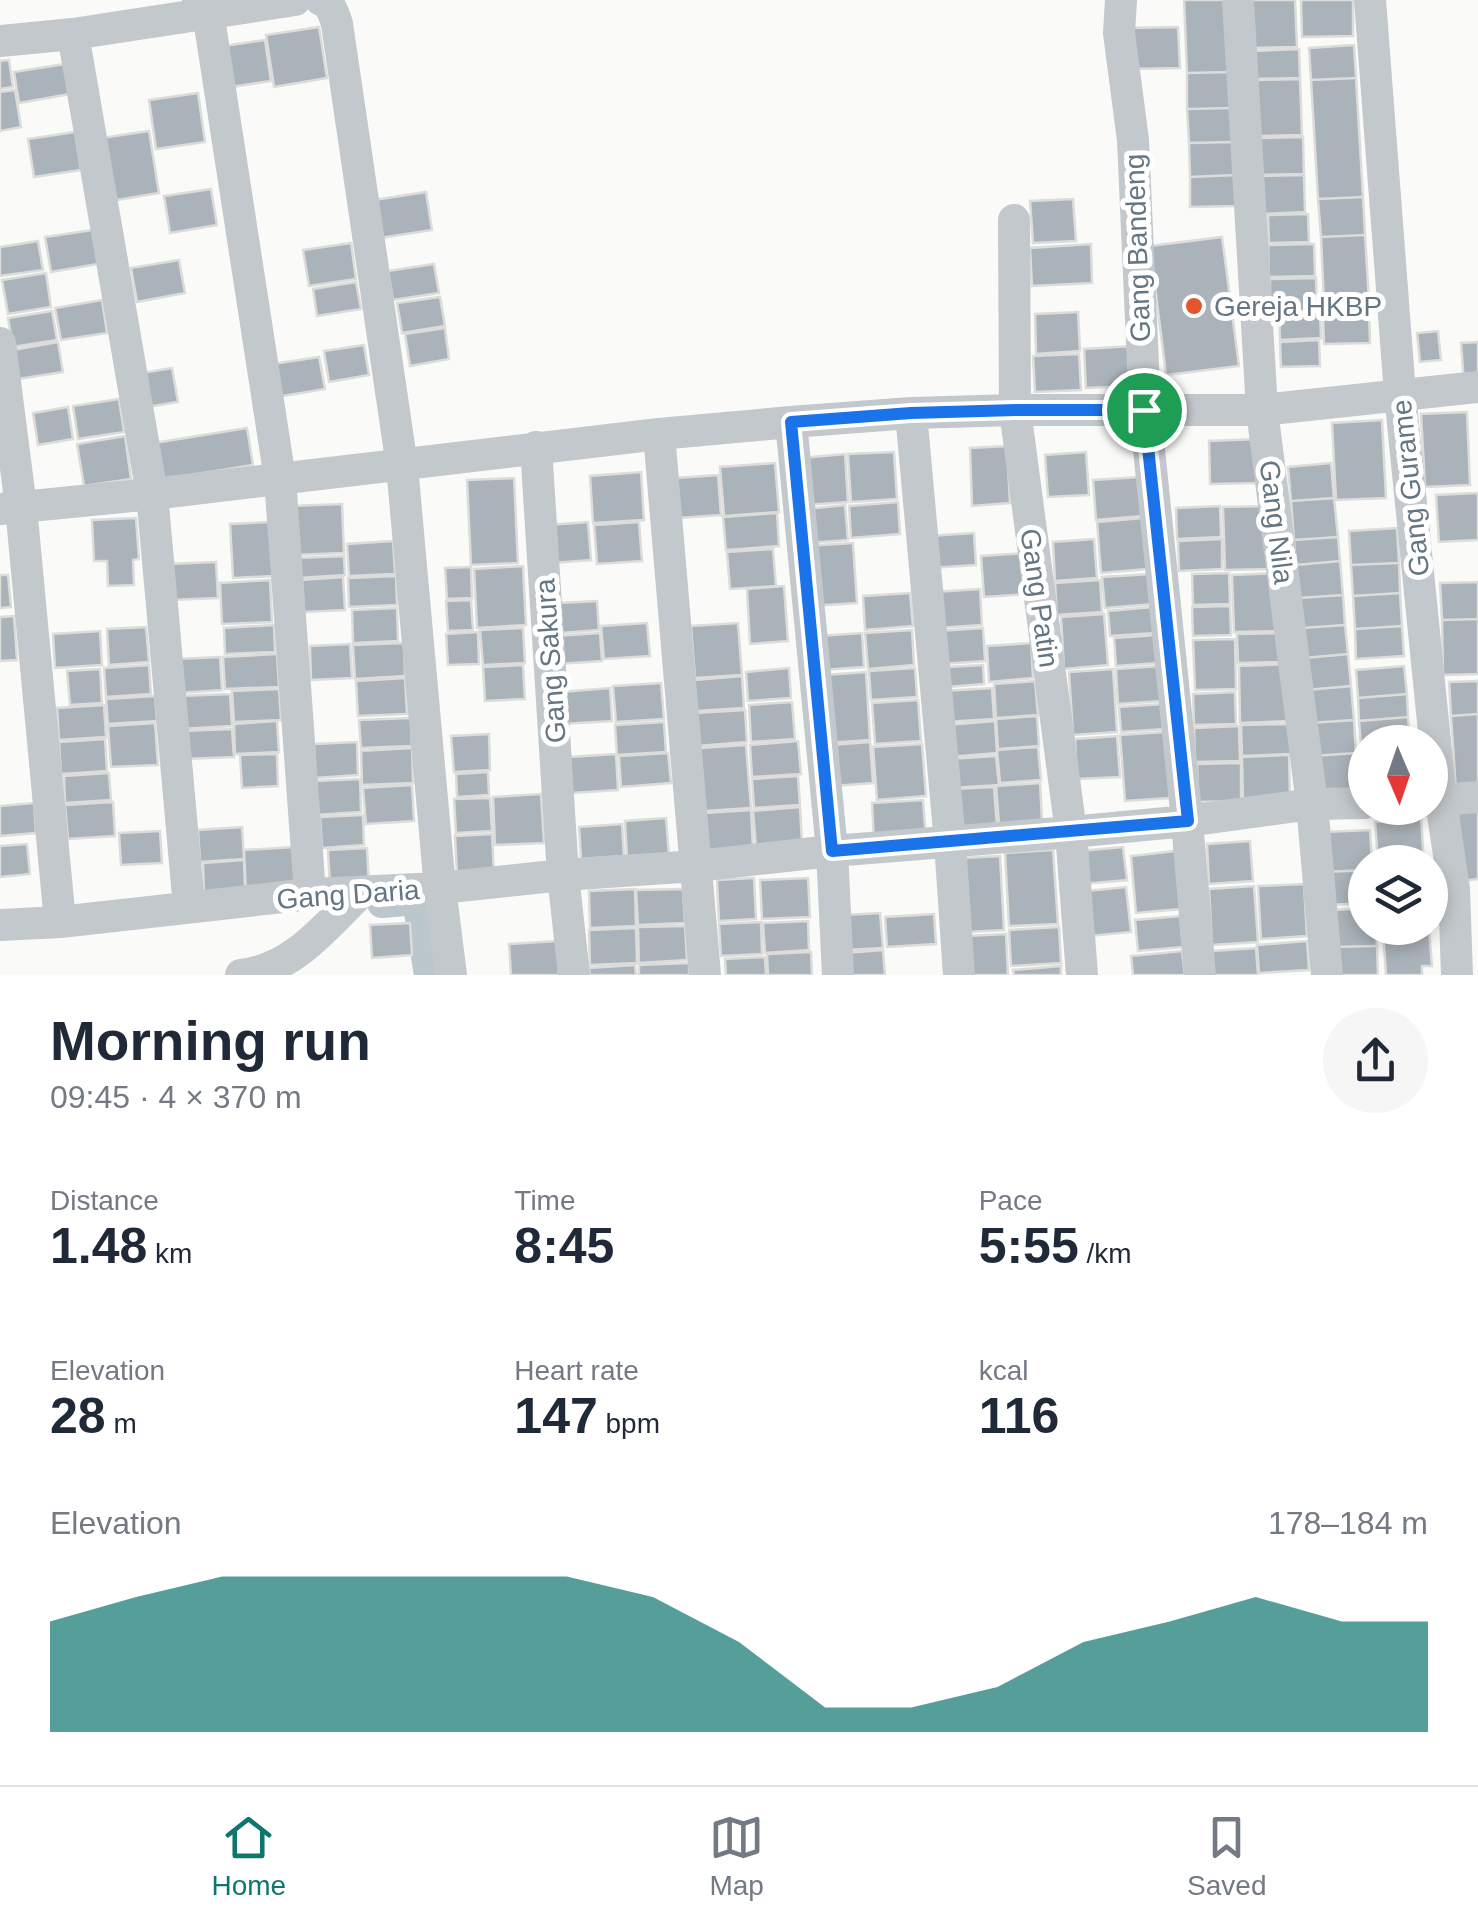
<!DOCTYPE html>
<html lang="en">
<head>
<meta charset="utf-8">
<style>
	:root { --surface:#fff; --page:#f6f6f7; --text:#1f2937; --muted:#747a83; --line:#e0e1e3; --accent:#0f766e }
	body { margin:0; font-family:Arial,sans-serif; background:var(--page); color:var(--text); height:100vh; display:flex; flex-direction:column; font-size:38px; white-space:nowrap }
	* { box-sizing:border-box; margin:0 }
	p { font-size:32px; color:var(--muted) }
	.icon { flex:none; width:55px; height:55px; fill:none; stroke:currentColor; stroke-width:2; stroke-linecap:round; stroke-linejoin:round }
	.map { position:relative; height:975px; overflow:hidden }
	.panel { display:flex; flex-direction:column; background:var(--surface); flex:1 }
	.panel>* { flex:none }
	.needle { width:65px; rotate:178deg }
	.fabs { position:absolute; left:1348px; top:725px; display:grid; gap:20px }
	.fabs a { display:grid; place-items:center; width:100px; height:100px; border-radius:50%; background:var(--surface); box-shadow:0 5px 15px #0003; font-size:50px }
	.pin { position:absolute; display:grid; place-items:center; width:85px; height:85px; color:#fff; margin:-42px; border:5px solid #fff; border-radius:50%; box-shadow:0 2px 10px #0007 }
	.round { display:grid; place-items:center; flex:none; width:105px; height:105px; border-radius:52px; background:var(--page) }
	.headline { display:flex; align-items:center; justify-content:space-between; height:170px; padding:0 50px }
	h1 { font-size:55px; font-weight:600; line-height:75px }
	.figures { display:grid; grid-template-columns:repeat(3,1fr); gap:15px; height:170px; padding:10px 50px }
	.figures div { display:grid; align-content:center }
	.figures b { font-size:50px; font-weight:600 }
	.figures small { font-size:28px; font-weight:400 }
	.figures p { font-size:28px }
	.chart { height:280px; padding:20px 50px }
	.chart p { display:flex; justify-content:space-between }
	.chart svg { width:100%; height:180px; margin-top:10px; fill:var(--accent); opacity:.7 }
	.dock { display:flex; justify-content:space-around; align-items:center; height:140px; border-top:2px solid var(--line); background:var(--surface); font-size:28px; color:var(--muted) }
	.dock a { display:grid; justify-items:center; gap:5px }
	.dock .selected { color:var(--accent) }
	.map>svg:first-child { display:block }
	.lines { fill:none; stroke-linecap:round; stroke-linejoin:round }
	.canal { stroke:#bbc7cb; stroke-width:30 }
	.building { fill:#aab3b9; stroke:#dcdcda; stroke-width:2.5 }
	.minor { stroke:#c3c8cc; stroke-width:32 }
	.route-casing { stroke:#fff; stroke-width:20 }
	.route { stroke:#1a73e8; stroke-width:12 }
	.poi-dot { fill:#e4572e; stroke:#fff; stroke-width:4 }
	.labels { text-anchor:middle; stroke-width:10; stroke-linejoin:round; paint-order:stroke }
	.street-label { font-size:28px; fill:#657683; stroke:#fff }
	.poi-label { font-size:28px; fill:#657683; stroke:#fff; text-anchor:start }
</style>
</head>
<body>
<div class="map">
<svg width="1478" height="975" viewBox="0 0 1478 975">
	<rect width="100%" height="100%" fill="#fafaf8"/>
	<g class="lines">
		<path class="canal" d="M382 903 417 900 429 975"/>
	</g>
	<path class="building" d="M1184 0H1231L1233 72 1187 73Z
		M1249 0H1295L1297 47 1250 48Z
		M1301 0H1353V36L1302 37Z
		M319 27 327 78 274 87 266 35Z
		M1178 27 1180 68 1131 69 1129 28Z
		M265 40 271 81 231 87 224 46Z
		M1354 45 1356 78 1311 80 1309 48Z
		M1299 49 1300 78 1254 79 1253 51Z
		M9 60 13 87 0 89V61Z
		M65 64 70 94 19 103 14 72Z
		M1233 72 1234 108 1187 109V73Z
		M1356 78 1363 197 1318 199 1311 80Z
		M1300 79 1302 135 1257 136 1255 80Z
		M15 90 21 127 0 131V92Z
		M198 93 205 142 156 149 149 100Z
		M1234 108 1235 142 1189 143 1187 109Z
		M149 131 159 193 111 201 101 138Z
		M75 132 81 170 34 177 28 139Z
		M1303 137 1304 174 1258 175 1257 138Z
		M1235 142 1236 175 1190 177 1189 143Z
		M1236 175 1237 206 1190 207V177Z
		M1304 175 1305 212 1263 214 1262 176Z
		M211 189 217 225 170 233 164 196Z
		M426 192 432 230 380 238 374 200Z
		M1363 197 1365 235 1321 237 1318 199Z
		M1073 199 1076 241 1033 243 1030 201Z
		M1308 214 1309 242 1269 243 1268 215Z
		M93 230 98 264 51 272 45 237Z
		M1365 235 1369 301 1324 304 1321 237Z
		M1222 237 1239 366 1166 375 1150 246Z
		M38 241 43 270 0 276V247Z
		M351 243 356 279 309 286 303 250Z
		M1091 244 1092 283 1032 286 1030 248Z
		M1314 244 1315 276 1269 277 1268 245Z
		M179 260 185 293 137 302 131 268Z
		M434 264 439 293 393 300 388 271Z
		M46 273 51 307 8 314 2 280Z
		M1316 278 1317 311 1270 312V279Z
		M356 282 361 309 317 316 313 289Z
		M440 297 445 326 402 333 397 303Z
		M102 300 107 333 61 340 55 308Z
		M52 311 57 340 13 347 8 318Z
		M1369 311 1370 343 1324 344 1323 313Z
		M1078 312 1080 351 1036 354 1035 314Z
		M1320 312 1321 338 1280 340 1279 313Z
		M445 328 449 359 410 366 405 334Z
		M1438 331 1441 360 1420 362 1417 333Z
		M1319 340 1320 366 1281 367 1280 342Z
		M58 342 63 372 18 379 13 350Z
		M1478 342V381L1464 383 1461 343Z
		M364 345 369 375 329 382 324 351Z
		M1133 346 1135 386 1086 388 1084 349Z
		M1079 354 1081 390 1035 392 1033 356Z
		M319 357 325 389 277 397 272 364Z
		M172 368 178 402 147 407 142 373Z
		M119 399 124 432 78 439 73 406Z
		M68 407 73 439 38 445 33 413Z
		M1467 412 1470 485 1425 487 1421 414Z
		M1382 420 1386 498 1336 500 1332 423Z
		M247 428 253 465 160 480 154 443Z
		M125 436 131 479 84 486 77 444Z
		M1258 439 1259 483 1210 484 1209 441Z
		M1007 446 1010 503 972 506 970 448Z
		M894 452 897 499 851 502 848 454Z
		M1086 452 1089 495 1048 497 1045 455Z
		M845 454 848 502 806 505 802 458Z
		M775 463 779 512 724 516 720 467Z
		M1331 463 1334 498 1291 501 1288 467Z
		M641 472 644 520 593 523 590 476Z
		M718 475 721 515 679 518 676 478Z
		M1140 477 1143 516 1096 520 1093 480Z
		M514 478 518 563 471 565 467 480Z
		M1478 493V540L1439 542 1436 495Z
		M1334 498 1338 537 1294 540 1291 501Z
		M898 502 900 534 851 538 849 506Z
		M342 504 344 553 292 555 289 506Z
		M845 505 848 540 808 543 806 509Z
		M1220 506 1221 537 1177 539 1176 508Z
		M1270 506 1272 569 1225 570 1223 507Z
		M777 513 779 546 726 550 723 517Z
		M136 518 139 559 133 560 134 585 108 586 107 561H94L92 520Z
		M1143 518 1147 569 1101 573 1097 522Z
		M270 522 273 576 233 578 230 524Z
		M588 522 591 560 552 563 549 525Z
		M639 522 642 561 597 564 594 525Z
		M1397 528 1399 563 1351 565 1349 531Z
		M974 533 976 565 931 568 929 536Z
		M1338 537 1340 561 1296 565 1294 540Z
		M1094 539 1097 578 1055 581 1053 542Z
		M1222 539V569L1179 571 1178 541Z
		M393 541 395 574 349 576 347 544Z
		M853 543 857 603 811 606 806 546Z
		M773 549 776 586 730 589 727 552Z
		M1027 553 1030 594 984 597 981 556Z
		M344 556 345 575 299 578 298 558Z
		M1340 561 1343 595 1299 598 1296 565Z
		M216 562 218 598 170 600 168 564Z
		M1399 563 1400 593 1353 596 1351 565Z
		M523 566 526 625 477 628 474 569Z
		M471 567 472 598 447 599 445 568Z
		M1229 573 1230 604 1193 605 1192 574Z
		M1281 573 1282 631 1234 632 1232 575Z
		M1152 574 1154 604 1105 608 1102 577Z
		M0 575H8L11 607 0 608Z
		M396 576 397 605 349 607 348 578Z
		M343 577 345 610 304 612 302 580Z
		M270 580 272 622 222 624 220 583Z
		M1100 580 1102 612 1057 615 1055 583Z
		M1478 582V619L1442 620 1440 583Z
		M784 586 788 641 750 644 747 589Z
		M980 589 982 625 937 628 934 592Z
		M910 593 913 626 865 630 863 596Z
		M1400 593 1402 626 1355 629 1353 596Z
		M1343 595 1345 625 1302 628 1299 598Z
		M471 600 473 630 448 631 446 601Z
		M597 601 599 630 561 633 559 603Z
		M1230 606 1231 635 1193 636 1192 607Z
		M1153 607 1155 633 1110 636 1108 611Z
		M397 608 398 641 353 643 352 610Z
		M1104 614 1108 665 1064 669 1061 617Z
		M14 616 17 660 0 661V617Z
		M1478 619V674L1443 675 1442 620Z
		M647 623 650 656 604 659 601 626Z
		M738 623 742 675 695 678 691 626Z
		M274 625 275 652 225 654 224 628Z
		M1345 625 1348 654 1305 658 1302 628Z
		M1402 626 1404 656 1356 659 1355 629Z
		M146 627 149 662 109 665 107 629Z
		M523 628 525 663 483 665 480 630Z
		M983 628 985 661 941 664 938 631Z
		M912 630 914 665 868 669 865 633Z
		M100 631 102 665 55 668 53 634Z
		M478 632 479 664 448 665 446 634Z
		M600 633 602 661 558 664 556 636Z
		M862 633 864 667 822 670 820 636Z
		M1284 633 1285 662 1238 663 1237 634Z
		M1157 635 1159 663 1116 666 1114 638Z
		M1235 639 1236 689 1195 690 1193 640Z
		M404 643 405 676 355 679 353 645Z
		M1031 643 1033 678 989 682 987 646Z
		M350 644 352 678 311 680 310 646Z
		M277 654 279 687 225 689 223 657Z
		M1348 654 1351 686 1307 690 1305 658Z
		M220 657 222 690 179 693 177 659Z
		M1287 664 1289 721 1240 723 1239 666Z
		M149 665 151 694 106 697 104 668Z
		M523 665 525 699 485 701 483 667Z
		M983 665 984 684 948 687 947 667Z
		M1160 666 1162 701 1118 704 1116 669Z
		M1404 666 1407 694 1358 698 1356 670Z
		M789 668 791 698 748 701 746 672Z
		M915 668 917 697 871 700 869 671Z
		M100 669 102 703 70 705 67 671Z
		M1113 669 1117 732 1073 735 1069 672Z
		M866 672 870 740 828 743 824 675Z
		M742 676 744 708 697 711 694 680Z
		M405 678 407 714 358 716 356 681Z
		M1035 681 1038 715 996 718 994 684Z
		M1478 681V714L1451 716 1449 682Z
		M661 683 664 719 616 722 613 686Z
		M1351 686 1354 720 1310 723 1307 690Z
		M610 688 612 721 563 724 561 692Z
		M992 688 994 719 945 722 943 691Z
		M279 689 281 720 234 722 232 691Z
		M1235 692 1236 724 1194 725 1193 694Z
		M230 694 232 726 181 729 180 696Z
		M1407 694 1408 717 1359 721 1358 698Z
		M155 696 157 721 108 724 106 699Z
		M918 700 921 741 875 744 872 703Z
		M792 702 795 739 751 742 749 705Z
		M1163 704 1165 729 1121 732 1119 707Z
		M104 705 106 737 59 740 57 708Z
		M745 710 747 742 698 746 695 713Z
		M1478 714V790L1456 791 1451 716Z
		M1037 716 1039 746 998 749 996 719Z
		M1408 717 1410 742H1365V756L1362 757 1359 721Z
		M411 718 412 746 361 748 359 720Z
		M1354 720 1356 753 1313 756 1310 723Z
		M277 721 279 752 235 754 234 724Z
		M995 721 997 753 949 757 947 725Z
		M664 722 666 752 617 755 615 725Z
		M155 723 158 765 111 767 108 726Z
		M1290 724 1291 754 1242 756 1241 725Z
		M1239 726 1240 761 1195 762 1194 728Z
		M232 729 234 757 184 759 182 731Z
		M1165 732 1170 798 1125 801 1120 735Z
		M489 734 490 770 454 772 451 736Z
		M1117 736 1120 777 1077 779 1075 739Z
		M105 739 107 771 61 774 59 742Z
		M798 741 801 774 752 777 750 745Z
		M357 742 358 775 315 778 314 744Z
		M870 742 873 783 833 786 830 745Z
		M922 744 926 796 877 800 873 747Z
		M746 745 751 808 705 811 700 748Z
		M1038 747 1041 780 1000 783 997 750Z
		M412 748 413 783 362 785 361 751Z
		M668 753 671 783 621 787 619 756Z
		M1356 753 1360 795 1317 799 1313 756Z
		M277 754 278 786 242 788 240 755Z
		M616 754 618 790 572 793 570 757Z
		M1289 755 1290 799 1243 800 1242 757Z
		M996 756 999 785 951 788 949 759Z
		M1241 763V801L1198 802 1197 764Z
		M488 772 489 795 457 797 456 774Z
		M109 773 111 800 65 803 64 776Z
		M798 776 800 805 754 808 752 779Z
		M360 779 361 812 315 815 314 781Z
		M1040 783 1042 821 999 824 996 786Z
		M412 785 414 821 366 824 363 788Z
		M994 787 997 826 955 829 952 789Z
		M541 794 544 843 495 845 493 797Z
		M490 798 492 831 456 833 454 799Z
		M923 800 926 838 874 842 872 803Z
		M113 802 115 836 68 839 65 805Z
		M34 803 36 833 0 836V806Z
		M800 807 802 844 756 847 753 811Z
		M1478 808V879L1462 881 1456 810Z
		M751 810 753 850 708 853 705 813Z
		M363 815 364 845 322 848 320 817Z
		M666 818 669 855 627 857 625 821Z
		M1421 818 1424 862H1378L1375 822Z
		M622 824 624 856 581 859 579 827Z
		M242 827 244 859 200 862 198 830Z
		M1370 830 1372 862H1365V870L1326 872 1324 832Z
		M160 831 162 863 121 865 119 833Z
		M492 834 494 872 457 874 455 836Z
		M1250 841 1253 881 1209 884 1207 844Z
		M27 844 30 874 0 877V846Z
		M295 847 297 889 246 891 244 850Z
		M1123 847 1127 880 1083 884 1080 851Z
		M367 848 369 885 330 887 328 850Z
		M1053 850 1058 924 1009 926 1005 853Z
		M1176 851 1181 909 1136 913 1131 856Z
		M1000 856 1004 930 968 932 963 858Z
		M244 860 245 891 204 893 203 863Z
		M1365 870V903L1328 905 1326 872Z
		M754 878 756 919 719 921 717 880Z
		M808 878 810 917 762 919 760 880Z
		M1304 884 1307 936 1261 939 1258 886Z
		M1254 886 1258 942 1212 945 1209 889Z
		M1126 887 1131 932 1090 936 1086 891Z
		M635 889 636 926 590 928 589 891Z
		M683 889 685 923 638 925 636 890Z
		M1365 909V928H1376L1377 946 1330 947 1329 910Z
		M880 913 883 948 846 950 844 915Z
		M934 914 936 944 887 947 885 917Z
		M1180 916 1183 947 1138 951 1135 920Z
		M808 921 809 950 765 953 763 923Z
		M761 922 762 954 721 956 719 924Z
		M410 923 412 955 372 958 370 925Z
		M685 926 687 960 639 963 638 927Z
		M1059 927 1061 963 1011 966 1009 930Z
		M636 928 637 963 590 965 589 930Z
		M1429 928 1432 966H1422V975H1386L1383 932Z
		M1006 934 1008 975H969L967 936Z
		M557 941 559 975H511L509 944Z
		M1307 941 1309 970 1259 973 1257 945Z
		M1377 946 1378 975H1331L1330 947Z
		M1256 948 1258 975H1213L1212 951Z
		M883 950 885 975H847L845 953Z
		M1182 951 1185 975H1133L1131 956Z
		M811 952 812 975H768L767 954Z
		M765 957 766 975H726L725 959Z
		M689 963V975H639V965Z
		M635 965 636 975H590L589 968Z
		M1061 966V975H1014L1013 970Z"/>
	<g class="lines">
		<path class="minor" d="M198 0 208 12 280 479 310 894
			M321 0C331 3 334 15 337 24L402 466 440 888 451 975
			M1121 0 1119 33 1133 140 1145 410 1187 821 1200 975
			M1238 0 1262 410 1312 804 1327 975
			M1370 0 1400 394 1441 801 1454 889 1457 975
			M73 34 152 494 189 907
			M0 41 73 34 295 0
			M1014 220 1015 410 1071 832 1082 975
			M0 343 21 507 60 922
			M911 413 950 842 959 975
			M791 422 832 851 838 975
			M659 434 705 975
			M536 447 563 875 574 975
			M0 509 152 494 659 434 791 422 911 413 1015 410H1262L1478 387
			M1430 801 1478 797
			M0 925 60 922 310 894 440 888 563 875 696 866 832 851 1071 832 1187 821 1312 804 1365 803
			M241 975C294 969 325 927 361 892"/>
	</g>
	<g class="lines">
		<defs>
			<path id="route" d="M1016 410H1144L1188 821 832 851 791 422 911 413Z"/>
		</defs>
		<use href="#route" class="route-casing"/>
		<use href="#route" class="route"/>
	</g>
	<circle class="poi-dot" cx="1194" cy="306" r="10"/>
	<g class="labels">
		<g class="street-label">
			<text transform="translate(1137 248) rotate(-92)" y="10">Gang Bandeng</text>
			<text transform="translate(1410 488) rotate(-96)" y="10">Gang Gurame</text>
			<text transform="translate(1277 522) rotate(83)" y="10">Gang Nila</text>
			<text transform="translate(1040 598) rotate(82)" y="10">Gang Patin</text>
			<text transform="translate(550 661) rotate(-94)" y="10">Gang Sakura</text>
			<text transform="translate(348 894) rotate(-4)" y="10">Gang Daria</text>
		</g>
		<g class="poi-label">
			<text x="1214" y="316">Gereja HKBP</text>
		</g>
	</g>
</svg>
<div class="fabs">
<a><svg class="needle" viewBox="-14 -14 28 28"><path d="M0-13l5 13h-10z" fill="#e53935"/><path d="M0 13l5-13h-10z" fill="#747a83"/></svg></a>
<a><svg class="icon" aria-label="layers" viewBox="0 0 24 24"><path d="M12 4l9 5-9 5-9-5zM3 14l9 5 9-5"/></svg></a>
</div>
<div class="pin" style="left:1144px;top:410px;background:#1e9e55"><svg class="icon" aria-label="arrive" viewBox="0 0 24 24"><path d="M6 21V4h12l-3 4 3 4H6"/></svg></div>
</div>
<section class="panel">
<div class="headline"><div><h1>Morning run</h1><p>09:45 · 4 × 370 m</p></div><a class="round"><svg class="icon" aria-label="share" viewBox="0 0 24 24"><path d="M12 15V3M7 8l5-5 5 5M5 13v7h14v-7"/></svg></a></div>
<div class="figures">
<div><p>Distance</p><b>1.48<small> km</small></b></div>
<div><p>Time</p><b>8:45</b></div>
<div><p>Pace</p><b>5:55<small> /km</small></b></div>
</div>
<div class="figures">
<div><p>Elevation</p><b>28<small> m</small></b></div>
<div><p>Heart rate</p><b>147<small> bpm</small></b></div>
<div><p>kcal</p><b>116</b></div>
</div>
<div class="chart"><p><span>Elevation</span>178–184 m</p>
<svg viewBox="0 0 160 44" preserveAspectRatio="none"><path d="M0 44V17L10 11L20 6L30 6L40 6L50 6L60 6L70 11L80 22L90 38L100 38L110 33L120 22L130 17L140 11L150 17L160 17V44z"/></svg>
</div>
</section>
<nav class="dock">
<a class="selected"><svg class="icon" aria-label="home" viewBox="0 0 24 24"><path d="M3 11l9-7 9 7M6 9v11h12V9"/></svg>Home</a>
<a><svg class="icon" aria-label="map" viewBox="0 0 24 24"><path d="M3 6l6-2 6 2 6-2v14l-6 2-6-2-6 2zM9 4v14M15 6v14"/></svg>Map</a>
<a><svg class="icon" aria-label="saved" viewBox="0 0 24 24"><path d="M7 4h10v16l-5-4-5 4z"/></svg>Saved</a>
</nav>
</body>
</html>
